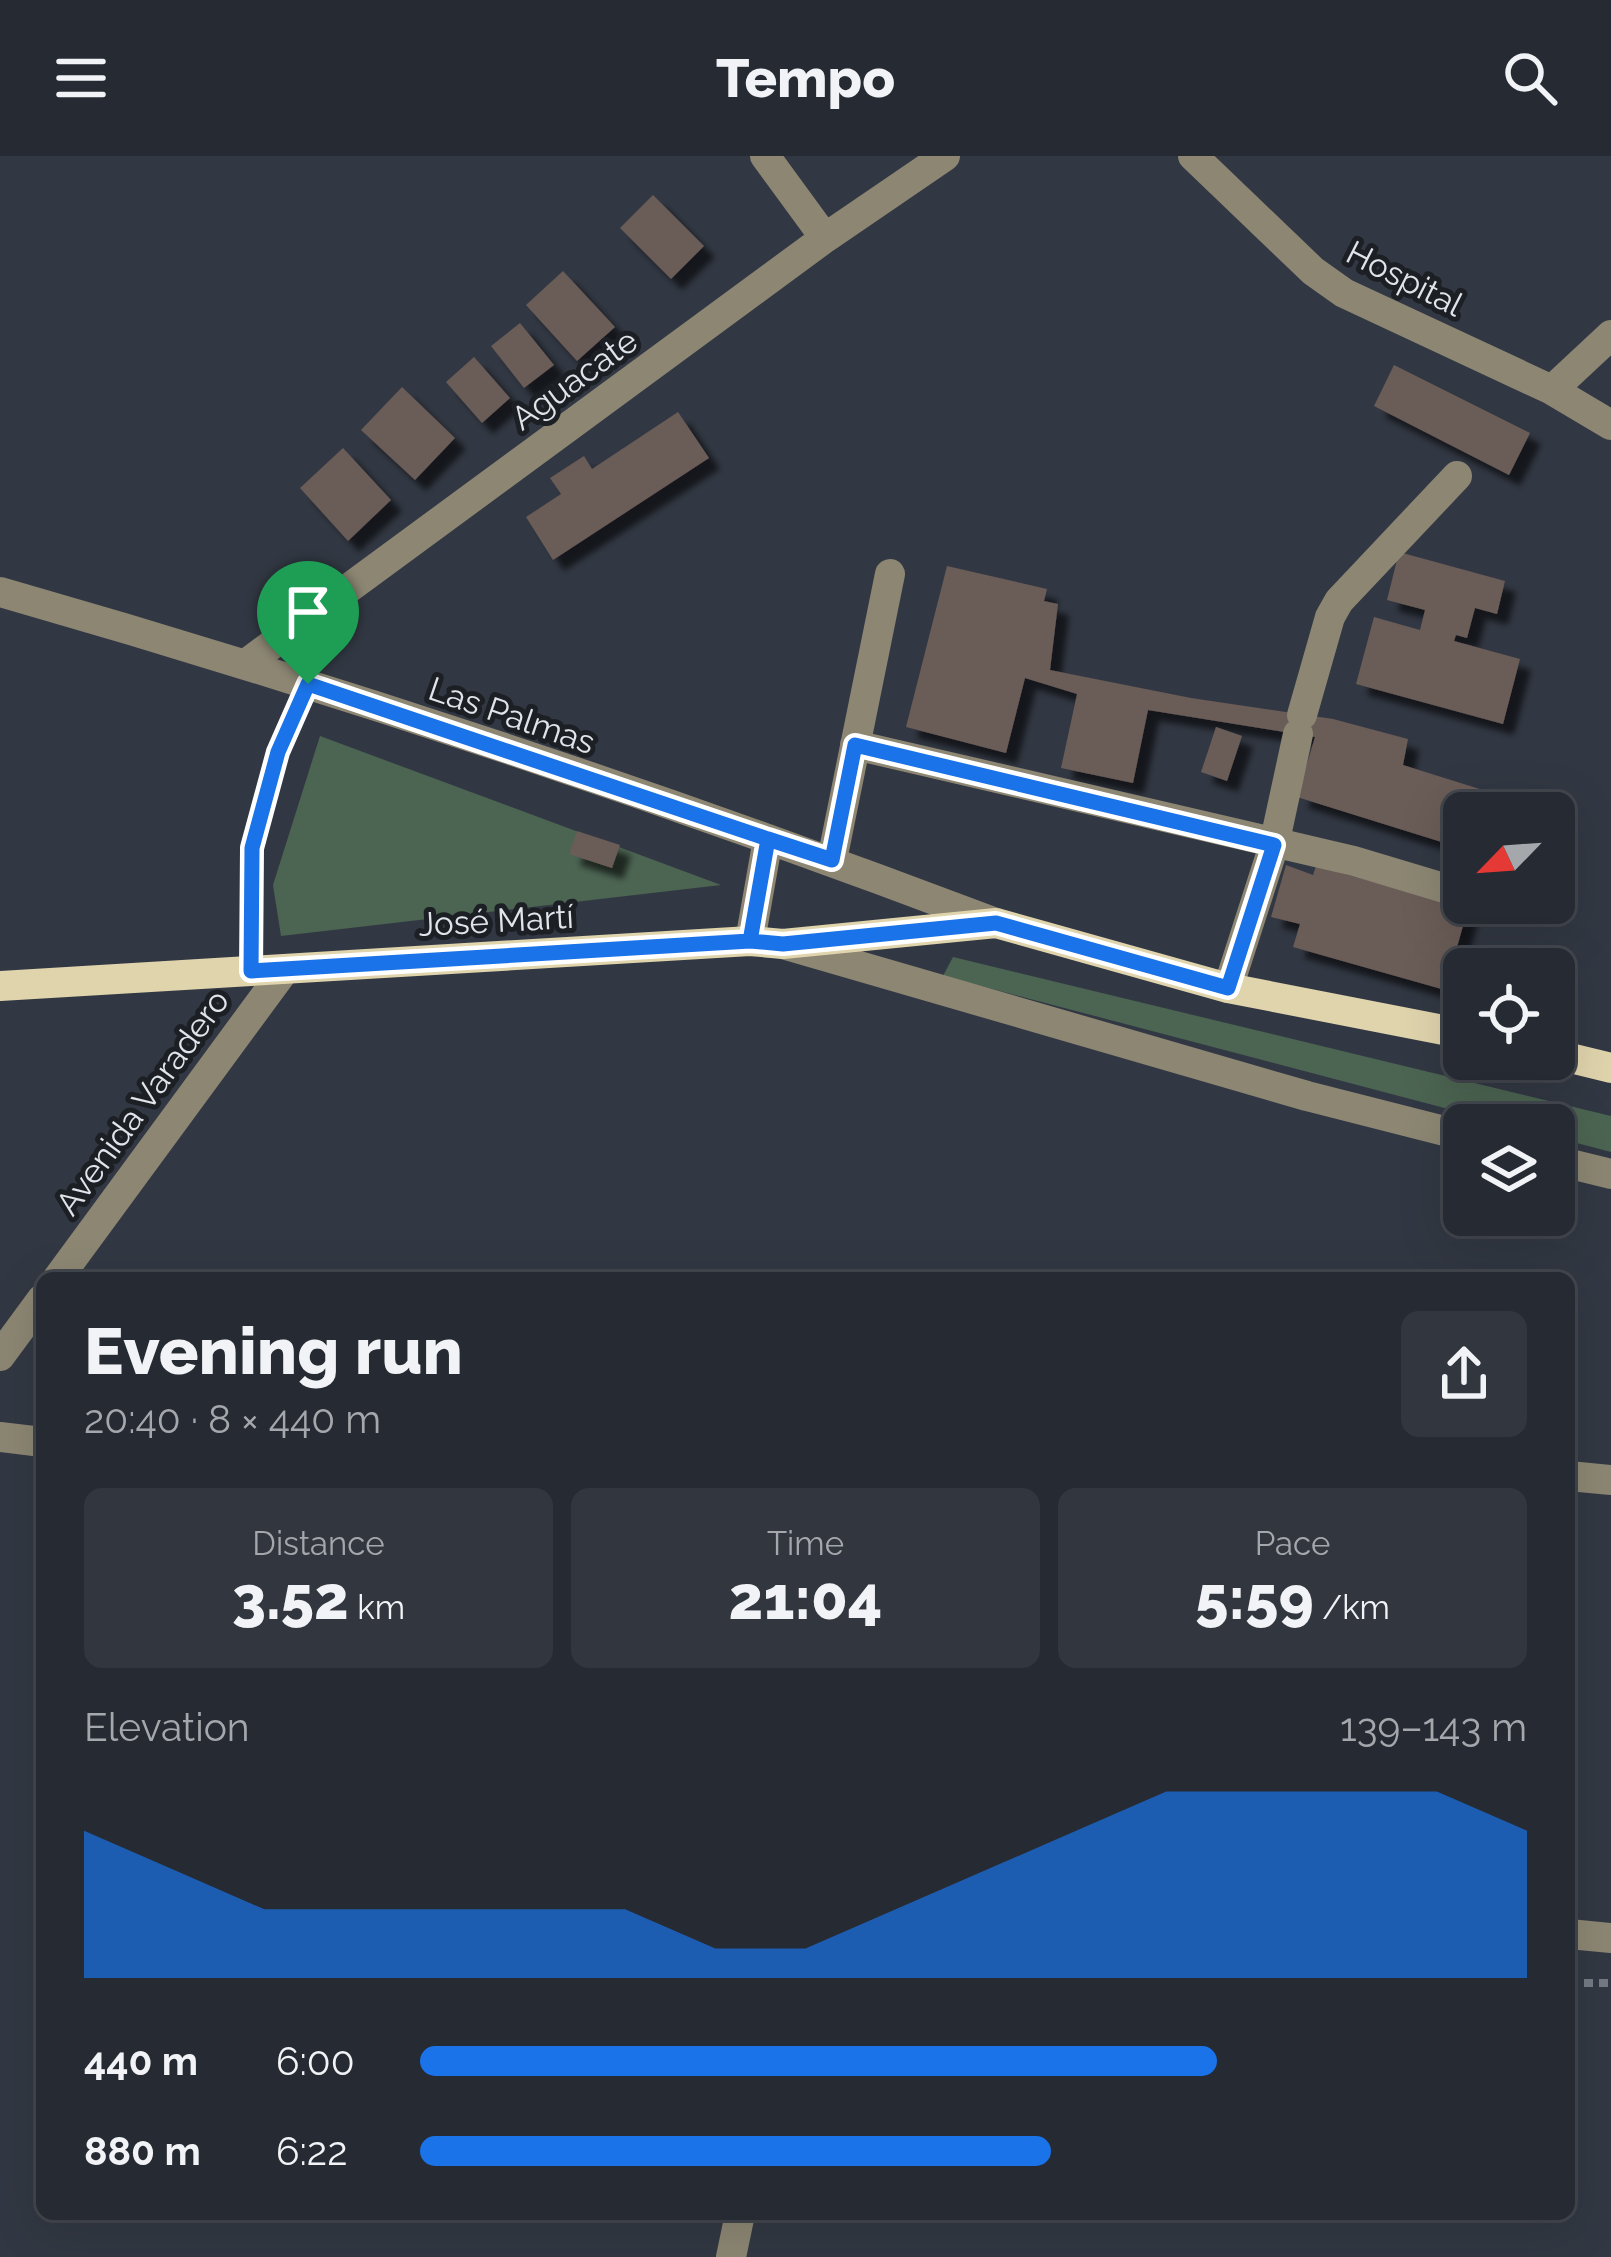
<!DOCTYPE html>
<html lang="en">
<head>
<meta charset="utf-8">
<style>
	:root { --surface:#262a32; --page:#32363e; --text:#f1f3f6; --muted:#a4a7ac; --line:#42464d; --accent:#1a73e8 }
	body { margin:0; font-family:Raleway,sans-serif; background:var(--page); color:var(--text); height:100vh; display:flex; flex-direction:column; font-size:45px; white-space:nowrap }
	* { box-sizing:border-box; margin:0 }
	p { font-size:39px; color:var(--muted) }
	.icon { flex:none; width:66px; height:66px; fill:none; stroke:currentColor; stroke-width:2; stroke-linecap:round; stroke-linejoin:round }
	.map { position:relative; flex:1; overflow:hidden }
	.sheet { position:absolute; left:36px; top:1116px; width:1539px; height:948px; display:flex; flex-direction:column; background:var(--surface); border-radius:18px; box-shadow:0 12px 48px #0002,0 0 0 3px var(--line) }
	.sheet>* { flex:none }
	.needle { width:78px; rotate:245deg }
	.buttons { position:absolute; left:1443px; top:636px; display:grid; gap:24px }
	.buttons a { display:grid; place-items:center; width:132px; height:132px; border-radius:18px; background:var(--surface); box-shadow:0 12px 48px #0002,0 0 0 3px var(--line); font-size:60px }
	.pin { position:absolute; display:grid; place-items:center; width:102px; height:102px; color:#fff; margin:-123px -51px; border-radius:50% 50% 50% 0; rotate:-45deg; box-shadow:0 0 12px #0007 }
	.pin .icon { rotate:45deg }
	.round { display:grid; place-items:center; flex:none; width:126px; height:126px; border-radius:18px; background:var(--page) }
	.head { display:flex; align-items:center; justify-content:space-between; height:204px; padding:0 48px }
	h1 { font-size:66px; font-weight:800; line-height:90px }
	.metrics { display:grid; grid-template-columns:repeat(3,1fr); gap:18px; height:204px; padding:12px 48px }
	.metrics div { display:grid; align-content:center; border-radius:18px; background:var(--page); text-align:center }
	.metrics b { font-size:60px; font-weight:800 }
	.metrics small { font-size:33px; font-weight:400 }
	.metrics p { font-size:33px }
	.chart { height:336px; padding:24px 48px }
	.chart p { display:flex; justify-content:space-between }
	.chart svg { width:100%; height:216px; margin-top:12px; fill:var(--accent); opacity:.7 }
	ul { padding:0 48px; list-style:none; font-size:39px }
	li { display:grid; grid-template-columns:192px 144px 1fr; align-items:center; height:90px }
	li i { height:30px; border-radius:15px; background:var(--accent) }
	header { display:flex; justify-content:space-between; align-items:center; height:156px; padding:0 48px; background:var(--surface); font-size:54px; font-weight:800 }
	.map>svg:first-child { display:block }
	.green { fill:#4c6452 }
	.building { fill:#6a5b56; filter:url(#shadow) }
	.lines { fill:none; stroke-linecap:round; stroke-linejoin:round }
	.path { stroke:#747983; stroke-width:8; stroke-dasharray:9 6; stroke-linecap:butt }
	.minor { stroke:#8c8673; stroke-width:30 }
	.major { stroke:#e0d4ad; stroke-width:30 }
	.route-casing { stroke:#fff; stroke-width:24 }
	.route { stroke:#1a73e8; stroke-width:15 }
	.labels { text-anchor:middle; stroke-width:10; stroke-linejoin:round; paint-order:stroke }
	.street-label { font-size:33px; fill:#e0e4eb; stroke:#1c1f24 }
</style>
</head>
<body>
<header><svg class="icon" aria-label="menu" viewBox="0 0 24 24"><path d="M4 6h16M4 12h16M4 18h16"/></svg>Tempo<svg class="icon" aria-label="search" viewBox="0 0 24 24"><circle cx="10" cy="10" r="6"/><path d="M15 15l6 6"/></svg></header>
<div class="map">
<svg width="1611" height="2101" viewBox="0 0 1611 2101">
	<defs>
		<filter id="shadow"><feDropShadow dx="11" dy="11" stdDeviation="3" flood-color="#0009"/></filter>
	</defs>
	<rect width="100%" height="100%" fill="#323843"/>
	<path class="green" d="M320 580 721 729 281 780 273 729Z
		M953 801 1611 960V996L1554 981V969H1509L943 820Z"/>
	<path class="building" d="M653 39 704 90 671 123 620 72Z
		M563 115 615 171 577 205 526 149Z
		M520 167 554 209 524 232 491 190Z
		M474 201 510 242 482 267 446 226Z
		M1394 209 1530 277 1509 319 1374 250Z
		M402 231 455 282 415 324 361 274Z
		M678 256 709 302 553 404 526 361 561 338 550 322 584 300 592 313Z
		M343 292 391 344 348 385 300 332Z
		M1399 396 1505 425 1497 458 1475 452 1467 482 1456 479 1454 485 1520 503 1503 568 1356 528 1374 461 1420 474 1425 454 1387 444Z
		M947 410 1047 433 1044 445 1058 448 1050 514 1191 542 1333 563 1408 583 1403 609 1528 648 1525 657H1464V693L1297 641 1315 581 1148 554 1133 627 1061 612 1077 538 1025 522 1006 597 906 571Z
		M1216 571 1242 580 1227 625 1201 616Z
		M577 675 620 689 612 712 569 698Z
		M1286 709 1313 719 1316 710 1468 752 1445 834 1293 791 1300 768 1271 761Z"/>
	<g class="lines">
		<path class="path" d="M251 784 252 692 278 596 294 559
			M1569 1827H1611"/>
		<path class="minor" d="M765 0 825 82
			M1193 0 1313 115 1344 137 1552 234 1611 269
			M1552 234 1611 179
			M0 436C336 532 669 643 996 767
			M247 507 825 82 945 0
			M1302 559 1330 461 1339 445 1457 320
			M855 589 1354 705 1464 738
			M832 704 890 418
			M750 785 768 683
			M783 788 1307 940 1464 980
			M1228 832 1274 689 1298 578
			M1554 1004 1611 1018
			M58 1122 285 813
			M0 1200 42 1143
			M0 1281 42 1286
			M1569 1320 1611 1324
			M1569 1778 1611 1782
			M731 2101 740 2058"/>
		<path class="major" d="M0 830 750 785 783 788 996 767 1228 832 1464 878
			M1554 898 1611 912"/>
	</g>
	<g class="lines">
		<defs>
			<path id="route" d="M308 528 278 596 252 692 251 815 750 785 768 683 832 704 855 589 1274 689 1228 832 996 767 783 788 750 785 768 683 308 528"/>
		</defs>
		<use href="#route" class="route-casing"/>
		<use href="#route" class="route"/>
	</g>
	<g class="labels">
		<g class="street-label">
			<text transform="translate(1405 122) rotate(27)" y="12">Hospital</text>
			<text transform="translate(574 223) rotate(-36)" y="12">Aguacate</text>
			<text transform="translate(512 559) rotate(19)" y="12">Las Palmas</text>
			<text transform="translate(496 764) rotate(-3)" y="12">José Martí</text>
			<text transform="translate(142 946) rotate(-54)" y="12">Avenida Varadero</text>
		</g>
	</g>
</svg>
<div class="buttons">
<a><svg class="needle" viewBox="-14 -14 28 28"><path d="M0-13l5 13h-10z" fill="#e53935"/><path d="M0 13l5-13h-10z" fill="#a4a7ac"/></svg></a>
<a><svg class="icon" aria-label="locate" viewBox="0 0 24 24"><circle cx="12" cy="12" r="6"/><path d="M12 2v4M12 18v4M2 12h4M18 12h4"/></svg></a>
<a><svg class="icon" aria-label="layers" viewBox="0 0 24 24"><path d="M12 4l9 5-9 5-9-5zM3 14l9 5 9-5"/></svg></a>
</div>
<div class="pin" style="left:308px;top:528px;background:#1e9e55"><svg class="icon" aria-label="arrive" viewBox="0 0 24 24"><path d="M6 21V4h12l-3 4 3 4H6"/></svg></div>
<section class="sheet">
<div class="head"><div><h1>Evening run</h1><p>20:40 · 8 × 440 m</p></div><a class="round"><svg class="icon" aria-label="share" viewBox="0 0 24 24"><path d="M12 15V3M7 8l5-5 5 5M5 13v7h14v-7"/></svg></a></div>
<div class="metrics">
<div><p>Distance</p><b>3.52<small> km</small></b></div>
<div><p>Time</p><b>21:04</b></div>
<div><p>Pace</p><b>5:59<small> /km</small></b></div>
</div>
<div class="chart"><p><span>Elevation</span>139–143 m</p>
<svg viewBox="0 0 160 44" preserveAspectRatio="none"><path d="M0 44V14L10 22L20 30L30 30L40 30L50 30L60 30L70 38L80 38L90 30L100 22L110 14L120 6L130 6L140 6L150 6L160 14V44z"/></svg>
</div>
<ul>
<li><b>440 m</b>6:00<i style="width:72%"></i></li>
<li><b>880 m</b>6:22<i style="width:57%"></i></li>
</ul>
</section>
</div>
</body>
</html>
